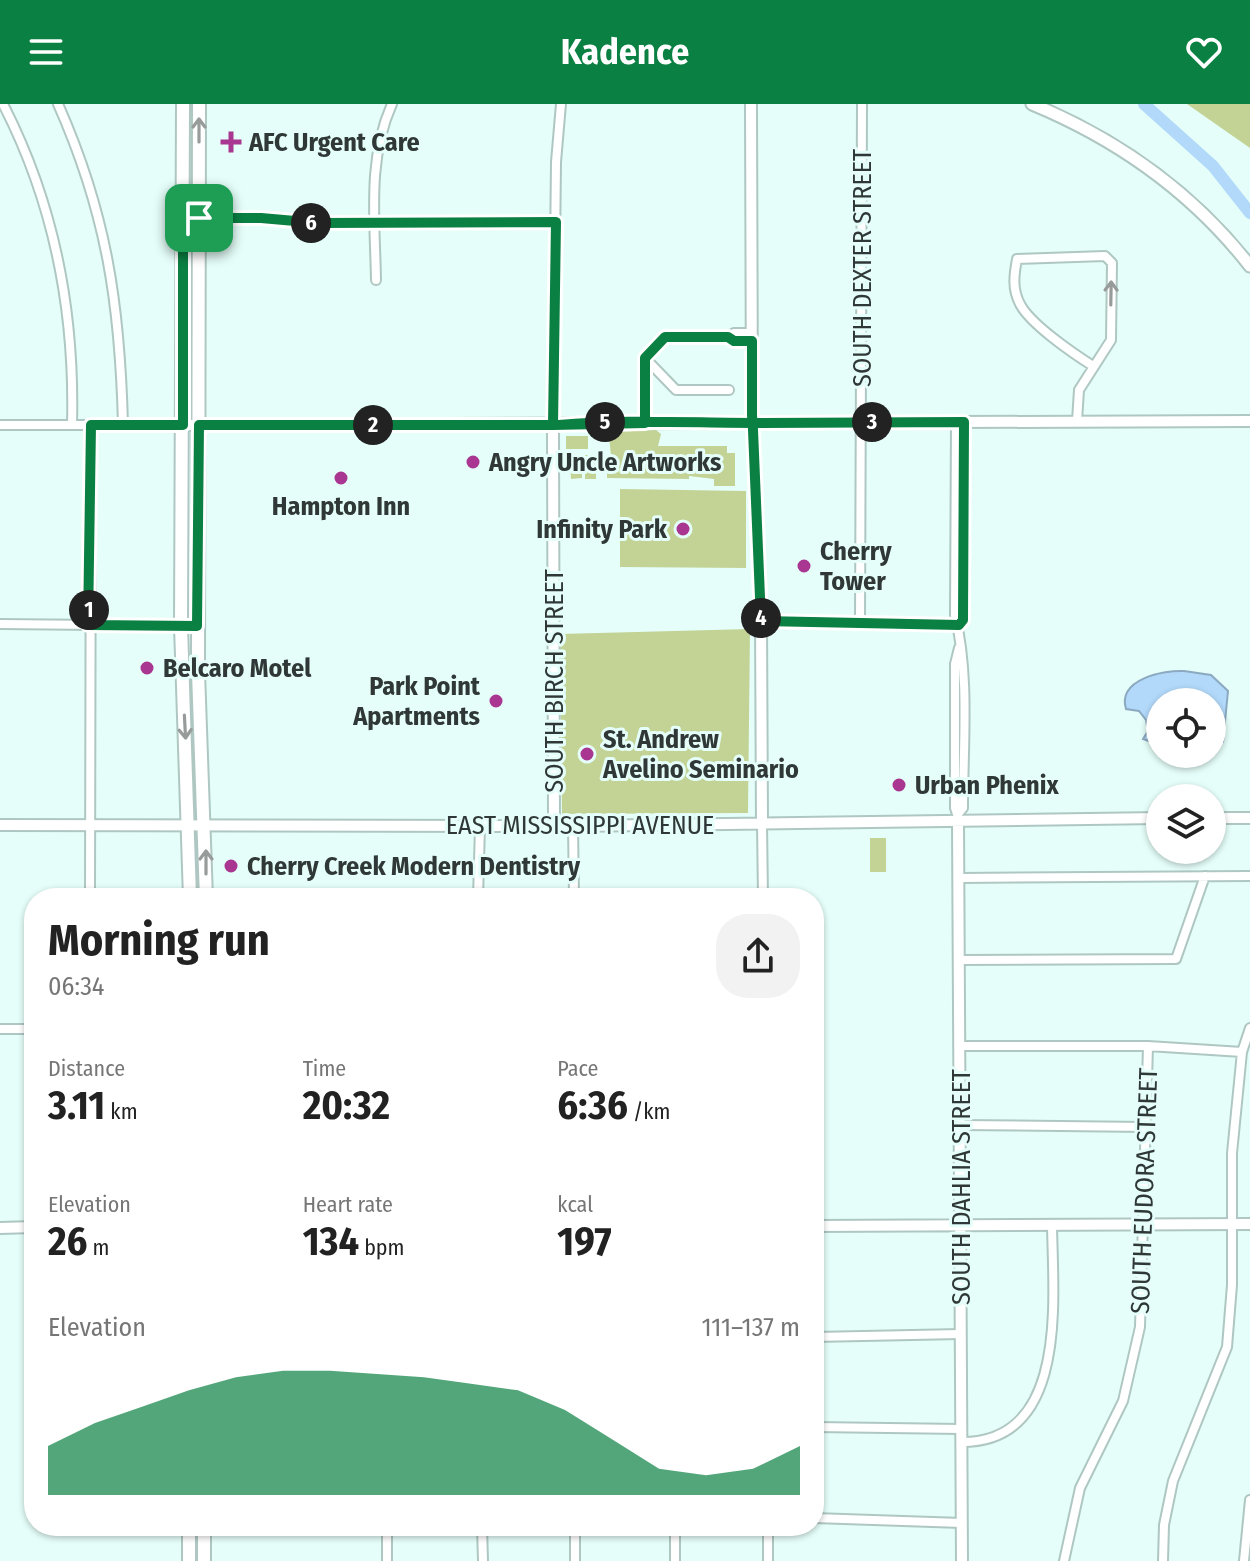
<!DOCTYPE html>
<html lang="en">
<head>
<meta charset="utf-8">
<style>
	:root { --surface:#fff; --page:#f2f2f2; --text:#222; --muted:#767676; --accent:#0b8043 }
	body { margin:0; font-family:"Fira Sans Condensed",sans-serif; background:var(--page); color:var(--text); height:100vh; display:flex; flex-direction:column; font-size:30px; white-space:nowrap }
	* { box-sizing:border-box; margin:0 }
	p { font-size:26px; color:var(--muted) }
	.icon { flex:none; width:44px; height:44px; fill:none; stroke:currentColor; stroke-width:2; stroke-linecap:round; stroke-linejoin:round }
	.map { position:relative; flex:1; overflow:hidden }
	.details { position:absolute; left:24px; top:784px; width:800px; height:648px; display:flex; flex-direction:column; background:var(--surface); border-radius:32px; box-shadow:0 2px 6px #0004 }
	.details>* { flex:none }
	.buttons { position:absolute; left:1146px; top:584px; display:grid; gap:16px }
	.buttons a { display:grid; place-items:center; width:80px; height:80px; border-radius:50%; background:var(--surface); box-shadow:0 2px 6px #0004; font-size:40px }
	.pin { position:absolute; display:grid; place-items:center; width:68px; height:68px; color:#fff; margin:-34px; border-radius:16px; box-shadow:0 4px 12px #0006 }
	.km { position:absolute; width:40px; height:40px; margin:-20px; border-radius:50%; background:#222; color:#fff; font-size:22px; line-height:40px; text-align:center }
	.round { display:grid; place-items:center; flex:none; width:84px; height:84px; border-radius:32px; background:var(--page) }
	.summary { display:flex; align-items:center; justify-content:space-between; height:136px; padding:0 24px }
	h1 { font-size:44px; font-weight:700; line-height:60px }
	.metrics { display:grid; grid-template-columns:repeat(3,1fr); gap:12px; height:136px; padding:8px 24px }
	.metrics div { display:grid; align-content:center }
	.metrics b { font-size:40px; font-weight:700 }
	.metrics small { font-size:22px; font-weight:400 }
	.metrics p { font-size:22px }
	.chart { height:224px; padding:16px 24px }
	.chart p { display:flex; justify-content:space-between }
	.chart svg { width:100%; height:144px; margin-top:8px; fill:var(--accent); opacity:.7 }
	header { display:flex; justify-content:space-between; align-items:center; height:104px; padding:0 24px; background:var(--accent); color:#fff; font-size:36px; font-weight:700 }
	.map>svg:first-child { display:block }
	.green { fill:#c3d396 }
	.water { fill:#b2d9fa; stroke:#8ba9c0; stroke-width:2 }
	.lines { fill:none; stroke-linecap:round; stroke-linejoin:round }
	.river { stroke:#b2d9fa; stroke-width:12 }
	.minor-casing { stroke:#afc7c2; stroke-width:12 }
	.tertiary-casing { stroke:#afc7c2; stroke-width:14 }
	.secondary-casing { stroke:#afc7c2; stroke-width:15 }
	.primary-casing { stroke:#afc7c2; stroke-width:16 }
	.minor { stroke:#fff; stroke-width:8 }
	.tertiary { stroke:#fff; stroke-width:10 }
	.secondary { stroke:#fff; stroke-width:11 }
	.primary { stroke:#fff; stroke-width:12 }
	.oneway { stroke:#979c9b }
	.route-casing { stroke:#fff; stroke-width:16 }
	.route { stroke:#0b8043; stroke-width:10 }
	.poi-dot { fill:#a93690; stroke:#e5fef9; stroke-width:3 }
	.labels { text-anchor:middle; stroke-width:6; stroke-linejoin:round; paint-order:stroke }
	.poi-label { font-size:26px; font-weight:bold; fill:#2f3837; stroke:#e5fef9; text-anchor:start }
	.street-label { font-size:26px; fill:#2f3837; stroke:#e5fef9 }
</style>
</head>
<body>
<header><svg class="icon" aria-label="menu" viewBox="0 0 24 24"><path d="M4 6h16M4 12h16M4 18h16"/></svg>Kadence<svg class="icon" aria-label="heart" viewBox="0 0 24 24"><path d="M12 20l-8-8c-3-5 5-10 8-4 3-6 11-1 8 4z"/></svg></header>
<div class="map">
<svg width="1250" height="1457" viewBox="0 0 1250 1457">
	<rect width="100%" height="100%" fill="#e5fef9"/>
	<path class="green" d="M1187 0H1250V44Z
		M656 326 661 330 658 342H727V349H735V382H714V375L689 372V375L607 374V362H612L609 332 612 328Z
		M566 332H588V345H566Z
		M570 351H582V374L571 375Z
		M585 351H596V375H585Z
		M620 385 746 387V464L620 463Z
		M750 525 748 709 562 710 560 530Z
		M870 734H886V768H870Z"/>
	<path class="water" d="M1184 567 1211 571 1228 587 1223 638 1212 647V598H1160V641L1143 635 1148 627 1146 616 1139 607 1126 605C1117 575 1164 566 1184 567Z"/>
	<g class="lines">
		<path class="river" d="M1144 0 1213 62 1250 109"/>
		<defs>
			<path id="minor" d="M3 0C55 101 75 208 72 321
				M58 0C107 110 120 202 123 321
				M183 114H261L318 119 556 118
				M376 176C375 116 367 55 392 0
				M728 233 734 237H752
				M645 254 676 286H729
				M1077 317 1079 286 1111 236 1112 159 1105 152 1017 155C1014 171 1012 185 1020 200 1030 220 1074 250 1093 262
				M956 318 955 511C970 572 963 640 963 704L958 710
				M645 319V254L665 233H728L734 229H751
				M0 321H183
				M553 321 556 58 561 0
				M761 517 959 521
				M860 519 862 0
				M0 520 197 522
				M959 521 964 511V318
				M958 713 955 704V560L959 544
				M762 720 763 794
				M573 722 574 794
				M959 774 1250 772
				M90 794 91 321
				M478 794 480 722
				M960 856 1176 855 1205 772
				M0 925H34
				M960 942H1148L1242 948
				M960 1021 1147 1023
				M814 1233 961 1230
				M814 1323 962 1325
				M962 1338C1069 1338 1053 1195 1052 1121
				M814 1414 962 1419
				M387 1422V1457
				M482 1422 483 1457
				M575 1422V1457
				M675 1422V1457
				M768 1457V1422
				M1064 1457 1080 1384 1123 1297 1140 1223 1148 942
				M1163 1457 1164 1421 1173 1377 1227 1243 1232 1181V1049L1242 948 1250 924
				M1244 1457 1250 1396"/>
			<path id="tertiary" d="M751 0 752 311 761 517 762 720
				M183 321 1250 317
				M553 321 554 722
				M1212 714H1250
				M958 718 962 1457
				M0 721 573 722 1160 714
				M814 1122 1250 1120
				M0 1124 34 1123"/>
			<path id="secondary" d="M1032 0C1119 36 1192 88 1250 162"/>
			<path id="primary" d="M183 0 181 522 190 794
				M199 0 198 568 206 794
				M204 1422V1457
				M189 1457V1422"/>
		</defs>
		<use href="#minor" class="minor-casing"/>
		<use href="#tertiary" class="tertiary-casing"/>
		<use href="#secondary" class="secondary-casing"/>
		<use href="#primary" class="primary-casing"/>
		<use href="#minor" class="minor"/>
		<use href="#tertiary" class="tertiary"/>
		<use href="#secondary" class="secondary"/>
		<use href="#primary" class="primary"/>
	</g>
	<defs><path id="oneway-shaft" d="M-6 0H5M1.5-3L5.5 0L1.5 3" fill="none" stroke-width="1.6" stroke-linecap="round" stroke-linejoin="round" transform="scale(2)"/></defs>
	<g class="oneway">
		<use href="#oneway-shaft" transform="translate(199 26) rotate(-90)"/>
		<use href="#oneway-shaft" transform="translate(1111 189) rotate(-89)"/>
		<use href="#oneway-shaft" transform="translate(185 623) rotate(87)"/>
		<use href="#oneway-shaft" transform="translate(206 758) rotate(-90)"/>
	</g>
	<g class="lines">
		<defs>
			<path id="route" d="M199 114H183V321H91L88 521 197 522 199 321H559C625 315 692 319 758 319L964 318 963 516 959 521 761 517 753 326 752 311V237H734L728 233H665L645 254V319L553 321 556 118 318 119 261 114H199"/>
		</defs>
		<use href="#route" class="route-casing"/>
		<use href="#route" class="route"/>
	</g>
	<g class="poi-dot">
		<path d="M227 26h8v8h8v8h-8v8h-8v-8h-8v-8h8z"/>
		<circle cx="473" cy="358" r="8"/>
		<circle cx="341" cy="374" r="8"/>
		<circle cx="683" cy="425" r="8"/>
		<circle cx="804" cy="462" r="8"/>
		<circle cx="147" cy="564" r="8"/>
		<circle cx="496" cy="597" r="8"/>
		<circle cx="587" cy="650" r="8"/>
		<circle cx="899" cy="681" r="8"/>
		<circle cx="231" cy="762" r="8"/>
	</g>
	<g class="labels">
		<g class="poi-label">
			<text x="249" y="47">AFC Urgent Care</text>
			<text x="489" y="367">Angry Uncle Artworks</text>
			<text x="341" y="411" text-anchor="middle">Hampton Inn</text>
			<text x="667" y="434" text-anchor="end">Infinity Park</text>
			<text x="820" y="456">Cherry<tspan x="820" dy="30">Tower</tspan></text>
			<text x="163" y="573">Belcaro Motel</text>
			<text x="480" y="591" text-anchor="end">Park Point<tspan x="480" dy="30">Apartments</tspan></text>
			<text x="603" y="644">St. Andrew<tspan x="603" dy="30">Avelino Seminario</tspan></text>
			<text x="915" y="690">Urban Phenix</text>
			<text x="247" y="771">Cherry Creek Modern Dentistry</text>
		</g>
		<g class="street-label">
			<text transform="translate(862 164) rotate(-90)" y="9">SOUTH DEXTER STREET</text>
			<text transform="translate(554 577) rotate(-90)" y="9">SOUTH BIRCH STREET</text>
			<text x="580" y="730">EAST MISSISSIPPI AVENUE</text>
			<text transform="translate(961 1083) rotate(-90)" y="9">SOUTH DAHLIA STREET</text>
			<text transform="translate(1144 1087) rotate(-88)" y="9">SOUTH EUDORA STREET</text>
		</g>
	</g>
</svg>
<div class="buttons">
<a><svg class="icon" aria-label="locate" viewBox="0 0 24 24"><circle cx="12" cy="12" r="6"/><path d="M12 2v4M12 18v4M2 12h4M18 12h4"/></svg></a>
<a><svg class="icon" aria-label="layers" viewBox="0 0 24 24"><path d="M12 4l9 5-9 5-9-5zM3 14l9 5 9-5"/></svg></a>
</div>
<div class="pin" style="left:199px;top:114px;background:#1e9e55"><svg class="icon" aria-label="arrive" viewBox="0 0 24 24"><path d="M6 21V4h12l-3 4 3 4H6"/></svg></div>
<b class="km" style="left:89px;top:506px">1</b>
<b class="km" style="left:373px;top:321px">2</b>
<b class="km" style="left:872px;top:318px">3</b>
<b class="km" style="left:761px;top:514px">4</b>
<b class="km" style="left:605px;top:318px">5</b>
<b class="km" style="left:311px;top:119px">6</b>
<section class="details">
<div class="summary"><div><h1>Morning run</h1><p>06:34</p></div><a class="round"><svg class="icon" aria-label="share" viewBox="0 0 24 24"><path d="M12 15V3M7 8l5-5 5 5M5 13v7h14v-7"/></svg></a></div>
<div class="metrics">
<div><p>Distance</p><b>3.11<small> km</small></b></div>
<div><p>Time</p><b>20:32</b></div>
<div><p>Pace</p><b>6:36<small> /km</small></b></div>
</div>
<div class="metrics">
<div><p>Elevation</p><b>26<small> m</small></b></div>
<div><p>Heart rate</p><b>134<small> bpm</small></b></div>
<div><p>kcal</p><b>197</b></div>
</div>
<div class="chart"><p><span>Elevation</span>111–137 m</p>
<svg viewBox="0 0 160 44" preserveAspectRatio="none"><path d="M0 44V29L10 22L20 17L30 12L40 8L50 6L60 6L70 7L80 8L90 10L100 12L110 18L120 27L130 36L140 38L150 36L160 29V44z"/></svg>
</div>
</section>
</div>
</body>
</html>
